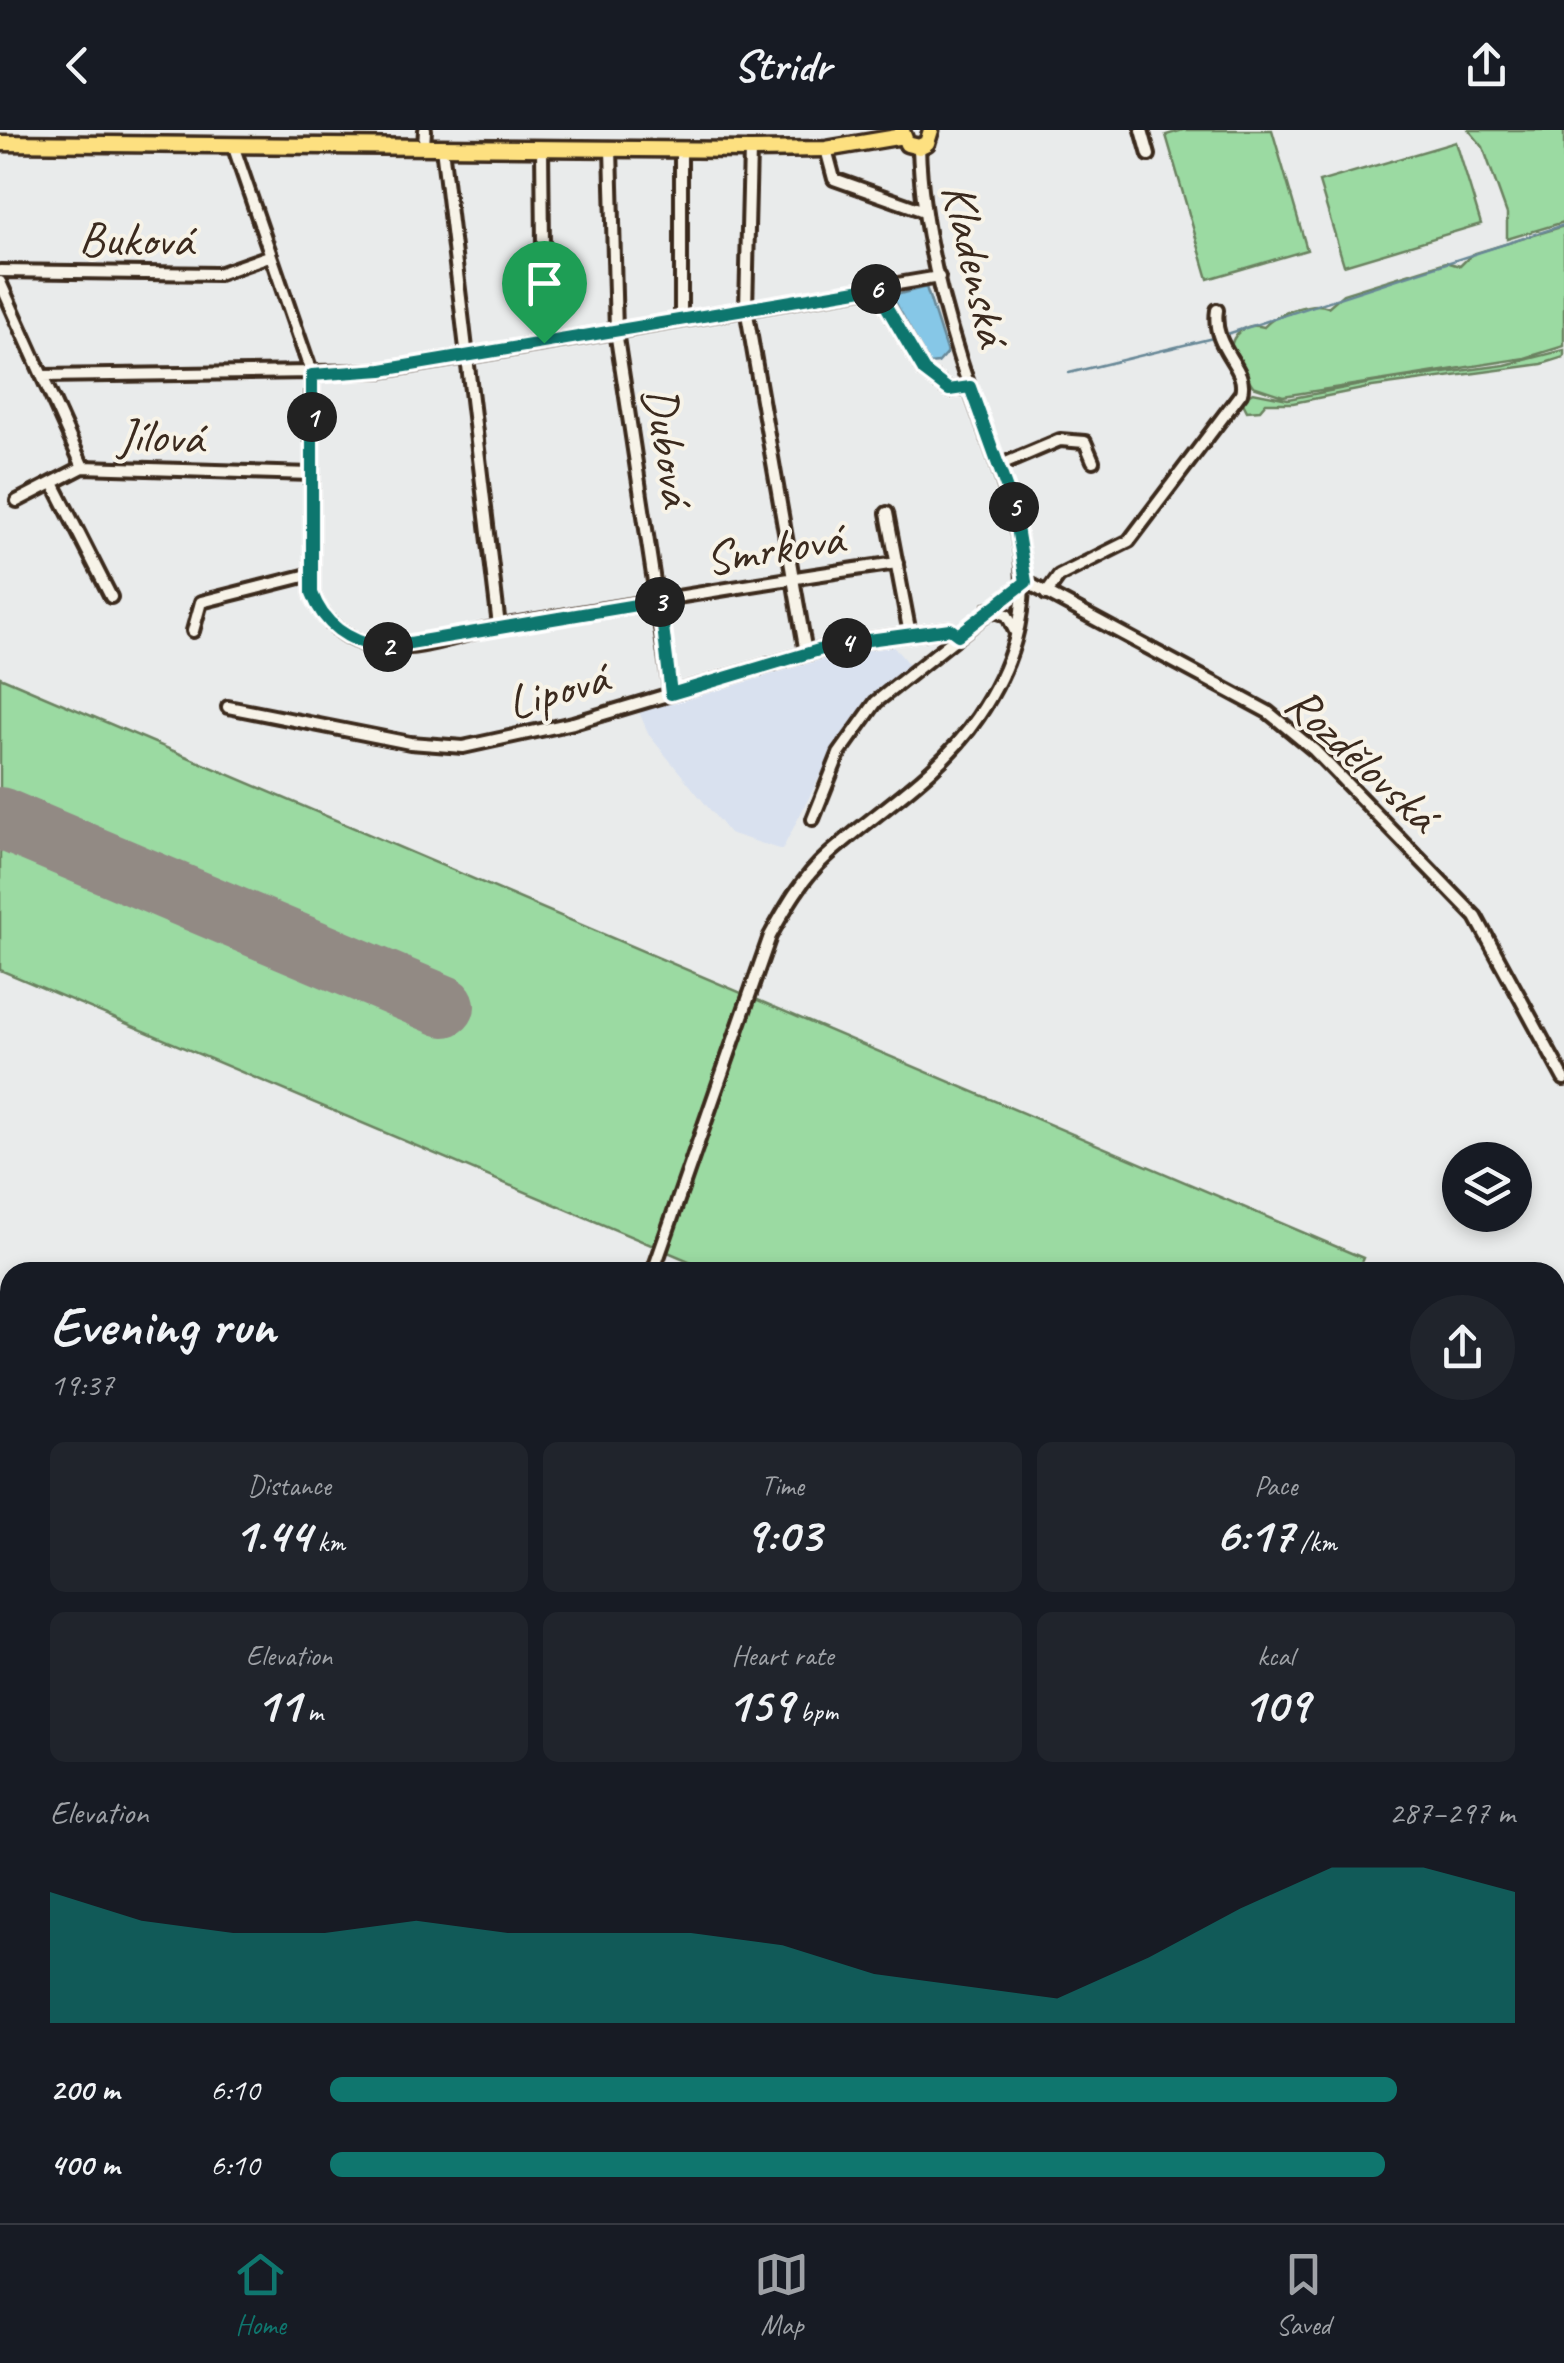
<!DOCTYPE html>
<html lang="en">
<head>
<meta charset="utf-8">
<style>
	:root { --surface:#171b24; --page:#20242c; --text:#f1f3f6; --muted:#9ea1a6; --line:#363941; --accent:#0f766e }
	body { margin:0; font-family:Caveat,sans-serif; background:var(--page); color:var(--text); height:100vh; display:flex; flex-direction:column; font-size:38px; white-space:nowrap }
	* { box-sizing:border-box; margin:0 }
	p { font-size:32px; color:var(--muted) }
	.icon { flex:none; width:55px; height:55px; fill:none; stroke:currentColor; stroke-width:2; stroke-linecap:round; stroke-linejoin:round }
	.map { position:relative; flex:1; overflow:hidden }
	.side { position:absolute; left:0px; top:1132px; width:1565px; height:962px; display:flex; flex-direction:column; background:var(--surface); border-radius:30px 30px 0 0; box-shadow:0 5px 15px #0003 }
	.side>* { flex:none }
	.controls { position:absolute; left:1442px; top:1012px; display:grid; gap:20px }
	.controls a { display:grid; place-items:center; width:90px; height:90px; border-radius:50%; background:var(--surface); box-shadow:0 5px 15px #0003; font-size:50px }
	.pin { position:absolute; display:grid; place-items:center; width:85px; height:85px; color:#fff; margin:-102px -42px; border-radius:50% 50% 50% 0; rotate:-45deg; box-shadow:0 0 10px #0007 }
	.pin .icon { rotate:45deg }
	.km { position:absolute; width:50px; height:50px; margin:-25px; border-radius:50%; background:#222; color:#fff; font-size:28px; line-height:50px; text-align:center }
	.round { display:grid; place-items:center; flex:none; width:105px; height:105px; border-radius:52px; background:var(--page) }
	.headline { display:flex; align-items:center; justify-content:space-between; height:170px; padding:0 50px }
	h1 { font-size:55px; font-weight:700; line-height:75px }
	.stats { display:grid; grid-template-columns:repeat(3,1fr); gap:15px; height:170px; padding:10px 50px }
	.stats div { display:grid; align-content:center; border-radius:15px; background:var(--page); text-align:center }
	.stats b { font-size:50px; font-weight:700 }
	.stats small { font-size:28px; font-weight:400 }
	.stats p { font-size:28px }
	.chart { height:280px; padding:20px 50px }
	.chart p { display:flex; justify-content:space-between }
	.chart svg { width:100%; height:180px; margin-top:10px; fill:var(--accent); opacity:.7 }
	ul { padding:0 50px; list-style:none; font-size:32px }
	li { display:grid; grid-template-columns:160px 120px 1fr; align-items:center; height:75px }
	li i { height:25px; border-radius:12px; background:var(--accent) }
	header { display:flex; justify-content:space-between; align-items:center; height:130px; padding:0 50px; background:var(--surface); font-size:45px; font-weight:700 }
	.dock { display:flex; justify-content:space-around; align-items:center; height:140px; border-top:2px solid var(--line); background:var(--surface); font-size:28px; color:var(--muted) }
	.dock a { display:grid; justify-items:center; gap:5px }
	.dock .selected { color:var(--accent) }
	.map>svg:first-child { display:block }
	.built { fill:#d9e1ef }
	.green { fill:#9bdaa2; stroke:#6b8260; stroke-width:2.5 }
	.water { fill:#86c7e7; stroke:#688897; stroke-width:2.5 }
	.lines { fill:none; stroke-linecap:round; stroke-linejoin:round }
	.stream { stroke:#688897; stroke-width:2.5 }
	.runway { stroke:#928a84; stroke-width:62 }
	.minor-casing { stroke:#3b2a1e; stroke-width:18 }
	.major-casing { stroke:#3b2a1e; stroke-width:21 }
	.minor { stroke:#f7f3e8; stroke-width:10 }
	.major { stroke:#fde080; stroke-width:14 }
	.route-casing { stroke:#fff; stroke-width:20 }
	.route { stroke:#0f766e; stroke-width:12 }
	.labels { text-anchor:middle; stroke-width:8; stroke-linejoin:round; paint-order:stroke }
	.street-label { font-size:48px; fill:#3b2a1e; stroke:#f7f3e8 }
</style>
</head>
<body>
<header><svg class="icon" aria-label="back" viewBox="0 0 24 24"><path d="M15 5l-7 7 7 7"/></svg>Stridr<svg class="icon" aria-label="share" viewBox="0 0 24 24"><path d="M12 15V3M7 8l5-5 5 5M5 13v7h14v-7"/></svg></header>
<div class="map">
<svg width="1564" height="2093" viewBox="0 0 1564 2093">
	<rect width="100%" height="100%" fill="#e9ebeb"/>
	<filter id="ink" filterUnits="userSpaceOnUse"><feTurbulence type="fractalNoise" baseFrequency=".01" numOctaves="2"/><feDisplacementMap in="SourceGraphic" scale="20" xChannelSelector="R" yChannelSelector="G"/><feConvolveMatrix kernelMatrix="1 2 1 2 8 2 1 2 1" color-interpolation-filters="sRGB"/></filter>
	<g filter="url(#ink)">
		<path class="built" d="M888 510 910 536 868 572 832 623 782 720 729 703 649 605 639 582 797 530Z"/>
		<path class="green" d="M1183 0H1272L1307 120 1208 149 1166 5Z
			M1469 0H1564V92L1507 109V84L1483 17Z
			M1456 12 1481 94 1344 135 1319 52Z
			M1564 96V216L1525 228 1283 266 1253 256 1230 222C1232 202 1246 192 1264 197 1275 184 1312 170 1328 177L1343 164 1446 132 1460 136 1472 124Z
			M1564 220V227L1542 234 1372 257 1293 273H1266L1260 280 1247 281 1241 269 1253 262 1288 269 1376 252 1505 235Z
			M0 547 1363 1128 1357 1142H715L0 840Z
			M0 1640 10 1646V1867L2 1877 10 1888V2085H253L256 2093H0Z
			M1008 2085H1130V2093H1000Z"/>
		<path class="water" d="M926 157 947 223 938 233 929 234 892 166Z"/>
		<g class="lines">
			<path class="stream" d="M1221 206 1564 95
				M1069 243 1213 208
				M0 1407 10 1414
				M1555 1666 1564 1665
				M898 2085 905 2093
				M995 2093 1003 2085"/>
			<path class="runway" d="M0 688 444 876"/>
			<defs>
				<path id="minor" d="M1142 0 1149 25
					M233 15 312 245V463C323 493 347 513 379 517 420 523 466 502 506 495 637 474 767 451 897 433
					M424 16 425 0
					M442 17 499 496
					M542 18 544 213
					M611 19 616 201 671 564
					M826 19 834 49 924 81
					M681 20V190
					M750 20 746 178 806 523
					M0 141 218 144 269 126
					M0 152 83 337
					M875 157 924 241 949 260 970 257
					M43 246 382 241 939 147
					M1001 335 1060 310 1085 312 1093 331
					M53 353 111 467
					M17 371 83 337 312 344
					M887 383 910 504
					M1026 452 1268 582 1314 620 1476 787 1564 949
					M1046 464 1059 446 1129 411 1241 263C1249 237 1211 220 1217 180
					M989 479 1007 485 1016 503
					M193 501 201 472 312 444
					M228 577 410 613 463 617 573 593 839 514 950 499 958 505
					M813 689 839 624 876 572 1025 453
					M653 1142 770 806C786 777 802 748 827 726 878 680 939 645 978 587 1069 452 1000 359 959 226 938 159 921 87 919 17
					M434 2093 435 2085"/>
				<path id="major" d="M902 1 907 14 919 17 927 13 931 0
					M0 13 750 20 826 19 903 6"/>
			</defs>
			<use href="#minor" class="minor-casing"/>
			<use href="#major" class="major-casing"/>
			<use href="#minor" class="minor"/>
			<use href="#major" class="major"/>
		</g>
	</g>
	<g class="lines" filter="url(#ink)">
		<defs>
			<path id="route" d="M875 157 924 241 949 260 970 257 1014 379 1026 452 958 505 950 499 839 514 671 564 660 471 380 518C348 510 324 496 312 463V245L382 240Z"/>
		</defs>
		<use href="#route" class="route-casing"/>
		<use href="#route" class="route"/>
	</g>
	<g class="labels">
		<g class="street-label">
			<text transform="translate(136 108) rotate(1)" y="17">Buková</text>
			<text transform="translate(977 134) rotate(77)" y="17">Kladenská</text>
			<text transform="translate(161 305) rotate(2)" y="17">Jílová</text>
			<text transform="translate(670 316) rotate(81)" y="17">Dubová</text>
			<text transform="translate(774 417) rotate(-9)" y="17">Smrková</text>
			<text transform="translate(557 559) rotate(-16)" y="17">Lipová</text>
			<text transform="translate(1363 628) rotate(43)" y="17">Rozdělovská</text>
		</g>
	</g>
</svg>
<div class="controls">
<a><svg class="icon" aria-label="layers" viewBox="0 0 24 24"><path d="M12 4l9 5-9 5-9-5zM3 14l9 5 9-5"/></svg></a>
</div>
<div class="pin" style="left:544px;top:213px;background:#1e9e55"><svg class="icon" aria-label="arrive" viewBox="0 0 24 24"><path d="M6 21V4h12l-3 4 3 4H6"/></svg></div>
<b class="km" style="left:312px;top:287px">1</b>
<b class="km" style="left:388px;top:517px">2</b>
<b class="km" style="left:660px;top:472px">3</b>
<b class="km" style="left:847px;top:513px">4</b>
<b class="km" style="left:1014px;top:377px">5</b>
<b class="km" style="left:876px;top:159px">6</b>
<section class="side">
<div class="headline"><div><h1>Evening run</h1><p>19:37</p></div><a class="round"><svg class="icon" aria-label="share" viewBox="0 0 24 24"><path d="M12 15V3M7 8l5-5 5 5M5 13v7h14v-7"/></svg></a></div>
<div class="stats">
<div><p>Distance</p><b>1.44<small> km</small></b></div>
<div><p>Time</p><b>9:03</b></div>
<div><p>Pace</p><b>6:17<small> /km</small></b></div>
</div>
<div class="stats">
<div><p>Elevation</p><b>11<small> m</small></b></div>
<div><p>Heart rate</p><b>159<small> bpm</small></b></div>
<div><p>kcal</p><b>109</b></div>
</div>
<div class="chart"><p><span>Elevation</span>287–297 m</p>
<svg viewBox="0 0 160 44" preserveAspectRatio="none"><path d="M0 44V12L10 19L20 22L30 22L40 19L50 22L60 22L70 22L80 25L90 32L100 35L110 38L120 28L130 16L140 6L150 6L160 12V44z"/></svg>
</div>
<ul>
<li><b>200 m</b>6:10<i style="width:90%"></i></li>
<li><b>400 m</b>6:10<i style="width:89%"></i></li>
</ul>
</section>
</div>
<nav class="dock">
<a class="selected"><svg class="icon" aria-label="home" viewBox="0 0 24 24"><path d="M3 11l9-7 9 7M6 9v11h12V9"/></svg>Home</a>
<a><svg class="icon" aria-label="map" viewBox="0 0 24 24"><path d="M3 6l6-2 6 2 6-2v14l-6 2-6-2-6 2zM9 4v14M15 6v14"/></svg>Map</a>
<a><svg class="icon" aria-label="saved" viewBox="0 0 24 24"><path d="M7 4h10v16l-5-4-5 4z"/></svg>Saved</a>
</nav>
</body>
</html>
